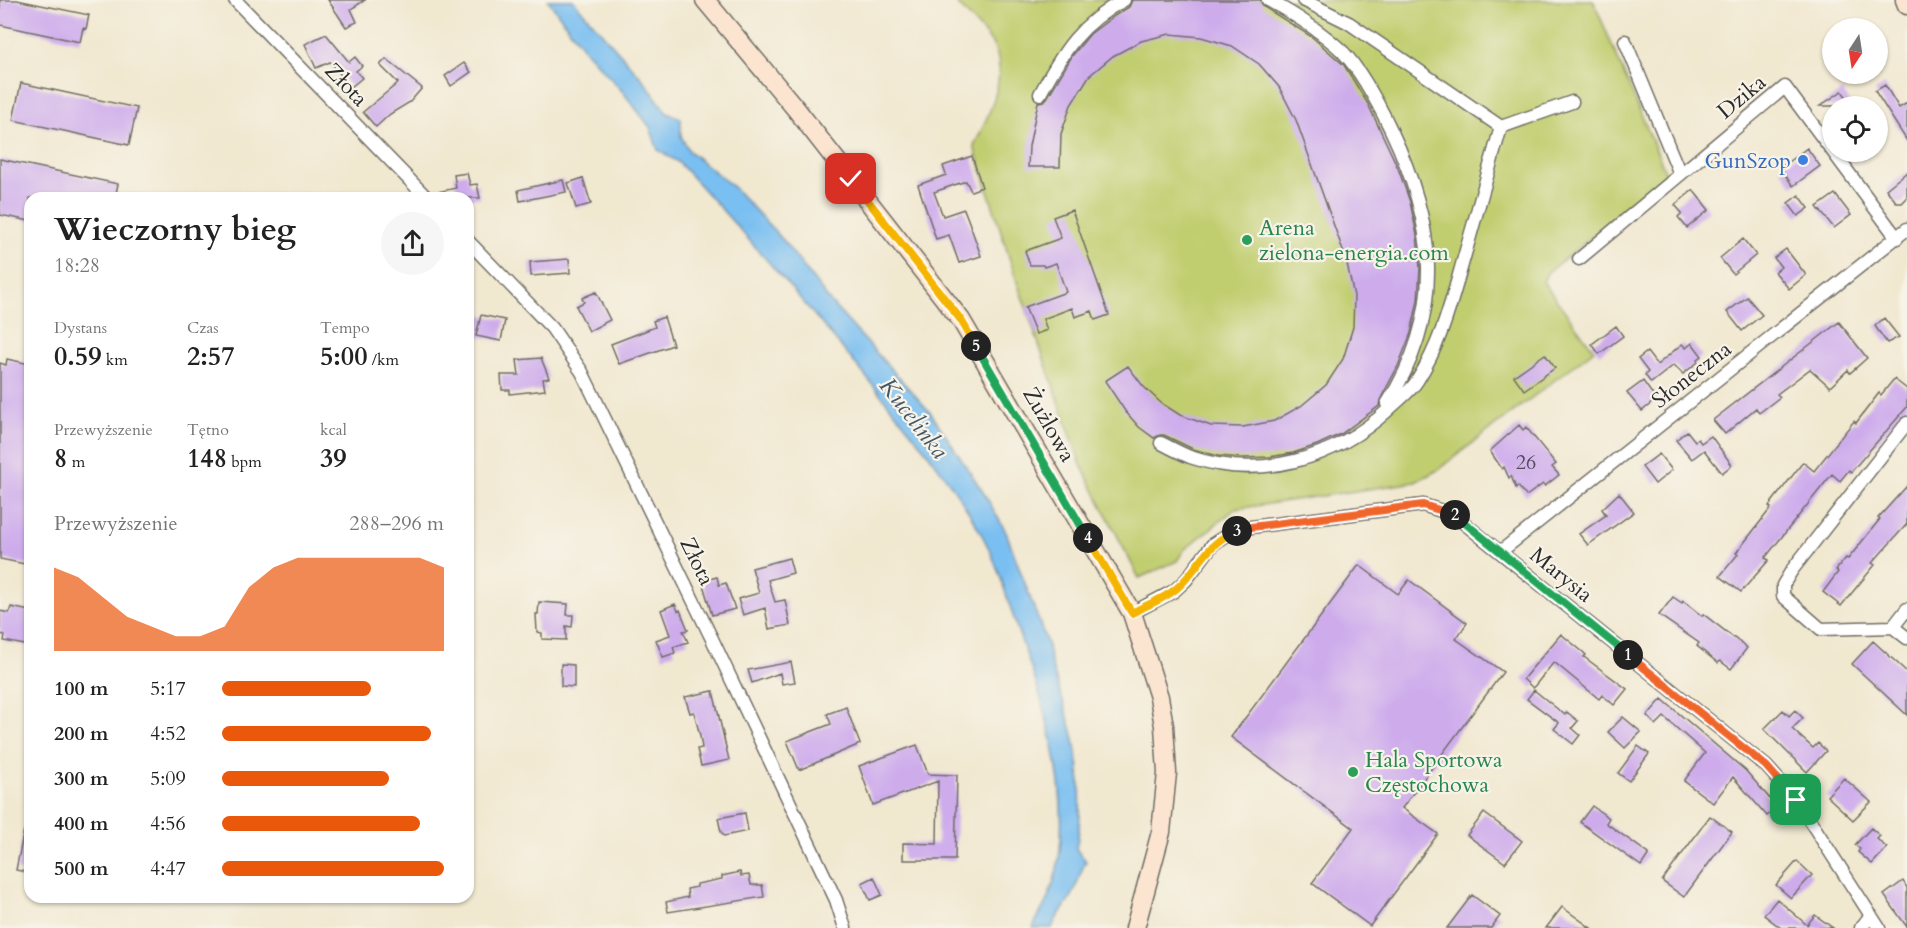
<!DOCTYPE html>
<html lang="pl">
<head>
<meta charset="utf-8">
<style>
	:root { --surface:#fff; --page:#f6f6f6; --text:#222; --muted:#767676; --accent:#ea580c }
	body { margin:0; font-family:Cardo,serif; background:var(--page); color:var(--text); height:100vh; display:flex; flex-direction:column; font-size:22px; white-space:nowrap }
	* { box-sizing:border-box; margin:0 }
	p { font-size:20px; color:var(--muted) }
	.icon { flex:none; width:33px; height:33px; fill:none; stroke:currentColor; stroke-width:2; stroke-linecap:round; stroke-linejoin:round }
	.map { position:relative; flex:1; overflow:hidden }
	.sheet { position:absolute; left:24px; top:192px; width:450px; height:711px; display:flex; flex-direction:column; background:var(--surface); border-radius:18px; box-shadow:0 2px 4px #0004 }
	.sheet>* { flex:none }
	.needle { width:39px; rotate:192deg }
	.controls { position:absolute; left:1822px; top:18px; display:grid; gap:12px }
	.controls a { display:grid; place-items:center; width:66px; height:66px; border-radius:50%; background:var(--surface); box-shadow:0 2px 4px #0004; font-size:30px }
	.pin { position:absolute; display:grid; place-items:center; width:51px; height:51px; color:#fff; margin:-26px; border-radius:12px; box-shadow:0 3px 9px #0006 }
	.km { position:absolute; width:30px; height:30px; margin:-15px; border-radius:50%; background:#222; color:#fff; font-size:16px; line-height:30px; text-align:center }
	.round { display:grid; place-items:center; flex:none; width:63px; height:63px; border-radius:32px; background:var(--page) }
	.head { display:flex; align-items:center; justify-content:space-between; height:102px; padding:0 30px }
	h1 { font-size:33px; font-weight:800; line-height:45px }
	.metrics { display:grid; grid-template-columns:repeat(3,1fr); gap:9px; height:102px; padding:6px 30px }
	.metrics div { display:grid; align-content:center }
	.metrics b { font-size:26px; font-weight:800 }
	.metrics small { font-size:16px; font-weight:400 }
	.metrics p { font-size:16px }
	.chart { height:168px; padding:12px 30px }
	.chart p { display:flex; justify-content:space-between }
	.chart svg { width:100%; height:108px; margin-top:6px; fill:var(--accent); opacity:.7 }
	ul { padding:0 30px; list-style:none; font-size:20px }
	li { display:grid; grid-template-columns:96px 72px 1fr; align-items:center; height:45px }
	li i { height:15px; border-radius:8px; background:var(--accent) }
	.map>svg:first-child { display:block }
	.green { fill:#c1ce6f; stroke:#767c4d; stroke-width:1.5 }
	.water { fill:#7abff1; stroke:#52758e; stroke-width:1.5 }
	.building { fill:#ceacec }
	.lines { fill:none; stroke-linecap:round; stroke-linejoin:round }
	.street-casing { stroke:#706d65; stroke-width:15 }
	.secondary-casing { stroke:#706d65; stroke-width:21 }
	.street { stroke:#fff; stroke-width:12 }
	.secondary { stroke:#fce5d0; stroke-width:18 }
	.split-1-casing { stroke:#fff; stroke-width:12 }
	.split-2-casing { stroke:#fff; stroke-width:12 }
	.split-3-casing { stroke:#fff; stroke-width:12 }
	.split-4-casing { stroke:#fff; stroke-width:12 }
	.split-5-casing { stroke:#fff; stroke-width:12 }
	.split-6-casing { stroke:#fff; stroke-width:12 }
	.split-1 { stroke:#f0652b; stroke-width:8 }
	.split-2 { stroke:#22a559; stroke-width:8 }
	.split-3 { stroke:#f0652b; stroke-width:8 }
	.split-4 { stroke:#f5b400; stroke-width:8 }
	.split-5 { stroke:#22a559; stroke-width:8 }
	.split-6 { stroke:#f5b400; stroke-width:8 }
	.shop-dot { fill:#3f7fe0; stroke:#f7f3e8; stroke-width:2 }
	.leisure-dot { fill:#2e9e5b; stroke:#f7f3e8; stroke-width:2 }
	.labels { text-anchor:middle; stroke-width:4.5; stroke-linejoin:round; paint-order:stroke }
	.number-label { font-size:20px; fill:#544b5b }
	.street-label { font-size:22px; fill:#2b2b2b; stroke:#f7f3e8 }
	.shop-label { font-size:22px; fill:#366cbe; stroke:#f7f3e8; text-anchor:end }
	.leisure-label { font-size:22px; fill:#27864d; stroke:#f7f3e8; text-anchor:start }
	.water-label { font-size:24px; font-style:italic; fill:#435766; stroke:#f7f3e8 }
</style>
</head>
<body>
<div class="map">
<svg width="1907" height="928" viewBox="0 0 1907 928">
	<rect width="100%" height="100%" fill="#f7f3e8"/>
	<filter id="ink" filterUnits="userSpaceOnUse"><feTurbulence type="fractalNoise" baseFrequency=".0167" numOctaves="2"/><feDisplacementMap in="SourceGraphic" scale="12" xChannelSelector="R" yChannelSelector="G"/><feConvolveMatrix kernelMatrix="1 2 1 2 8 2 1 2 1" color-interpolation-filters="sRGB"/></filter>
	<filter id="wash" filterUnits="userSpaceOnUse"><feTurbulence type="fractalNoise" baseFrequency=".008" numOctaves="4" result="noise"/><feDisplacementMap in="SourceGraphic" scale="24" xChannelSelector="R" yChannelSelector="G"/><feGaussianBlur stdDeviation="1.35" result="paint"/><feColorMatrix in="noise" values="0 0 0 0 0 0 0 0 0 0 0 0 0 0 0 0 0 1.4 0 .05"/><feComposite in="paint" operator="in"/></filter>
	<g filter="url(#wash)">
		<rect width="100%" height="100%" fill="#f1e8d0"/>
		<path class="green" d="M954 0H1593L1667 176 1547 273 1543 282 1594 350 1436 471 1415 482 1235 509 1184 550 1177 561 1139 578 1081 465 1016 279 974 146C987 119 1009 76 994 47 986 32 966 14 954 0Z"/>
		<path class="water" d="M548 0H573L644 81 667 113 681 118V136L689 151 732 186 754 209 782 239 832 304 931 413 985 495 1006 532 1048 646C1051 672 1061 692 1068 717 1081 759 1084 806 1076 849L1086 861C1080 872 1078 883 1073 894 1067 906 1056 915 1052 928H1033C1037 918 1043 909 1047 900 1055 882 1060 858 1061 838 1065 776 1045 705 1024 648 1010 611 1002 572 983 537 951 477 906 426 863 373 803 301 742 230 678 162L658 150 650 127 623 92 584 49Z"/>
		<g id="blocks">
			<path class="building" d="M0 0H17L89 15 86 29 83 28 80 42 0 25Z
				M328 0H365L351 9 357 22 346 27Z
				M1132 0H1260L1264 7 1312 37 1344 65 1368 104 1398 168 1410 202 1417 235 1420 268 1418 300 1411 333 1398 366 1380 400 1379 406 1341 434 1317 445 1293 453 1269 457 1243 458 1218 456 1193 449 1164 435H1160L1154 438 1139 427 1125 411 1105 381 1128 366 1143 386 1161 403 1180 415 1211 426 1243 427 1274 421 1301 406 1326 385 1343 359 1353 327 1354 296 1346 259 1296 120 1279 87 1259 64 1232 46 1201 37 1170 34 1141 41 1113 56 1089 76 1071 105 1061 134 1060 167H1028L1029 146 1038 102 1044 101 1047 98 1072 56 1090 34 1114 16 1129 7Z
				M326 34 349 62 355 57 362 66 356 71 362 78 351 87 330 62 316 68 305 44Z
				M386 59 422 88 410 102 390 114 376 127 363 112 398 83 380 65Z
				M464 63 471 72 451 86 445 76Z
				M21 83 137 108 129 145 13 120Z
				M1885 85 1899 108 1907 103V141L1875 91Z
				M1842 91 1853 106H1820Z
				M1807 148 1820 166 1793 186 1780 168Z
				M972 156 982 187 971 191 966 181 934 192 943 216 964 209 969 222 981 256 959 263 949 235 936 239 918 185 946 175 943 166Z
				M0 159 118 184 115 198H30V221L0 215Z
				M1907 172V198L1902 203H1897L1886 189Z
				M467 173 470 185 477 184 480 198H435L433 193 456 188 454 175Z
				M583 178 591 204 576 208 568 183Z
				M563 180 566 192 520 201 518 190Z
				M1693 190 1709 210 1687 228 1678 217 1682 213 1675 205Z
				M1835 194 1851 215 1834 228 1817 207Z
				M1799 195 1809 208 1798 216 1788 203Z
				M1072 210 1109 315 1095 320 1092 311 1075 317 1072 308 1043 319 1047 330 1036 334 1025 307 1066 292 1056 263 1044 267 1043 265H1030L1025 251 1061 238 1053 217Z
				M1743 239 1756 255 1733 274 1720 258Z
				M1786 249 1806 275 1789 289 1775 272 1781 267 1774 258Z
				M569 259 570 273 531 276 530 262Z
				M596 292 610 320 589 331 576 306 584 302 582 298Z
				M1747 297 1762 315 1742 331 1727 312Z
				M481 315 505 320 501 341 476 336Z
				M664 317 673 345 619 364 611 344 655 327 653 321Z
				M1884 318 1899 337 1887 343 1875 326Z
				M1839 322 1867 358 1850 373 1848 370 1830 387 1810 369 1777 394 1780 397 1759 413 1756 408 1725 434 1713 420Z
				M1616 326 1623 336 1599 354 1592 344Z
				M1692 343 1702 356 1697 360 1698 362 1683 374 1674 365 1651 383 1645 375 1648 372 1638 359 1647 352 1657 365 1682 344 1686 348Z
				M1545 354 1555 368 1524 390 1514 376Z
				M541 358 549 378 543 379 545 390 510 394V390H502L501 375H519L517 360Z
				M7 359 30 364V565L0 559V363L6 365Z
				M1894 379 1907 389V407L1851 472 1849 470 1840 481 1832 474 1765 558 1769 560 1741 592 1720 576 1738 554 1736 553 1771 508 1769 506 1803 462 1814 471 1854 421 1856 423 1879 393 1881 395Z
				M1643 381 1655 398 1652 400 1653 402 1642 411 1627 393Z
				M1519 425 1523 430 1526 427 1556 464 1552 467 1559 475 1545 486 1543 484 1526 496 1518 486 1516 488 1511 476 1509 478 1504 467 1502 469 1490 451Z
				M1687 431 1695 441 1698 439 1701 443 1711 436 1732 465 1722 473 1704 450 1692 459 1676 440Z
				M1659 454 1672 470 1655 484 1642 467Z
				M1907 486V524L1872 563 1875 565 1841 606 1823 592 1838 572 1836 570 1846 558 1848 559 1880 519 1878 518Z
				M1619 493 1634 512 1588 545 1579 534 1606 515 1602 509Z
				M789 558 793 573 768 580 775 602 785 600 790 625 769 629 765 608 743 615 738 599 759 593 752 568Z
				M1359 565 1398 594 1409 580 1467 623 1456 639 1503 672 1402 808 1438 834 1370 926 1312 883 1353 828 1231 737Z
				M717 577 719 585 726 583 735 609 712 615 702 581Z
				M1673 597 1682 603 1683 601 1702 616 1703 614 1747 648 1731 669 1720 661 1718 663 1697 646 1699 643 1659 615Z
				M539 602 568 604 567 615H573L572 627 566 626V640L542 639V633L537 632 536 614H538Z
				M675 604 678 611 680 610 688 630 683 631 688 642 673 647 675 653 663 657 656 640 670 635 661 610Z
				M11 607 30 611V646L4 641 5 635 0 634V611L9 613Z
				M1561 634 1583 652 1586 655 1584 657 1627 689 1614 705 1602 695 1599 699 1554 662 1533 688 1523 679Z
				M1873 641 1907 672V715L1852 664Z
				M791 662 795 682 782 684 780 673 752 683 748 670Z
				M561 664 574 665V687L561 686Z
				M1534 690 1565 715 1567 712 1578 721 1572 728 1580 735 1573 744 1554 729 1559 723 1527 699Z
				M713 691 729 760 701 766 697 749 702 748 700 736 694 712 690 713 685 697Z
				M1662 699 1746 771 1777 807 1767 816 1733 777 1713 803 1684 781 1705 753 1664 717 1656 725 1647 716Z
				M846 707 860 744 799 770 787 741 831 724 827 714Z
				M1783 710 1789 716 1795 710 1803 718 1792 729 1813 748 1818 743 1826 751 1807 772 1764 729Z
				M1623 717 1641 732 1625 748 1608 732Z
				M917 745 928 774 957 775 955 860H903V843L937 844 938 781 873 805 859 766Z
				M1638 746 1649 754 1629 781 1618 773Z
				M1844 778 1871 802 1853 820 1827 796Z
				M1592 806 1609 818 1606 823 1649 854 1641 866 1580 822Z
				M745 813 748 831 724 836 721 832 718 818Z
				M1484 813 1522 841 1505 863 1467 835Z
				M1710 816 1732 832 1684 897 1662 881Z
				M1871 828 1880 836 1877 839 1887 848 1872 864 1858 852 1860 849 1855 845Z
				M24 830H30V873L16 870Z
				M1797 861 1812 875 1791 898 1776 885Z
				M740 872 741 876 749 875 751 885H762L764 897 668 912 666 902 688 897 687 889 697 887V884L722 879V876Z
				M874 877 882 895 870 900 862 883Z
				M1903 881 1907 888V927L1884 895Z
				M1472 895 1500 916 1491 928H1447Z
				M1777 899 1807 925 1815 915 1833 928H1781L1764 915Z
				M1562 907 1591 928H1546Z"/>
		</g>
	</g>
	<g filter="url(#ink)">
		<use href="#blocks" fill-opacity="0" stroke="#706d65" stroke-width="1.5"/>
		<g class="lines">
			<defs>
				<path id="street" d="M235 0 427 198
					M1268 0C1294 14 1321 31 1343 52 1362 72 1379 105 1391 130 1436 225 1446 311 1387 404
					M1303 0 1349 23 1501 127 1572 102
					M1625 41 1680 174
					M1040 94C1063 51 1081 23 1124 0
					M468 241 552 328 582 372 713 641 836 900 845 928
					M1579 259 1785 87 1897 238
					M1907 423 1792 570 1783 585V596L1821 629 1893 627 1907 638
					M1161 443C1171 448 1180 453 1190 457 1260 481 1335 459 1388 410 1397 401 1410 392 1417 381 1442 342 1452 299 1465 254 1477 212 1489 170 1501 127
					M1500 552 1907 229
					M1132 613 1174 591 1186 580 1213 544 1230 533 1251 527 1423 505 1454 515 1766 766 1796 799 1879 928
					M1893 627 1907 609
					M1861 928 1871 915"/>
				<path id="secondary" d="M705 0 796 109 961 320 1132 613 1159 697 1164 726 1167 773 1161 832 1135 928
					M1905 0 1907 5"/>
			</defs>
			<use href="#street" class="street-casing"/>
			<use href="#secondary" class="secondary-casing"/>
			<use href="#street" class="street"/>
			<use href="#secondary" class="secondary"/>
		</g>
	</g>
	<g class="lines" filter="url(#ink)">
		<defs>
			<path id="split-1" d="M1628 655 1766 766 1796 800"/>
			<path id="split-2" d="M1455 515 1628 655"/>
			<path id="split-3" d="M1237 531 1251 527 1423 505 1455 515"/>
			<path id="split-4" d="M1088 538 1132 613C1146 605 1165 599 1177 588 1198 570 1208 540 1237 531"/>
			<path id="split-5" d="M976 346 1088 538"/>
			<path id="split-6" d="M851 179 961 320 976 346"/>
		</defs>
		<use href="#split-1" class="split-1-casing"/>
		<use href="#split-2" class="split-2-casing"/>
		<use href="#split-3" class="split-3-casing"/>
		<use href="#split-4" class="split-4-casing"/>
		<use href="#split-5" class="split-5-casing"/>
		<use href="#split-6" class="split-6-casing"/>
		<use href="#split-1" class="split-1"/>
		<use href="#split-2" class="split-2"/>
		<use href="#split-3" class="split-3"/>
		<use href="#split-4" class="split-4"/>
		<use href="#split-5" class="split-5"/>
		<use href="#split-6" class="split-6"/>
	</g>
	<circle class="shop-dot" cx="1803" cy="160" r="6"/>
	<g class="leisure-dot">
		<circle cx="1247" cy="240" r="6"/>
		<circle cx="1353" cy="772" r="6"/>
	</g>
	<g class="labels">
		<g class="number-label">
			<text x="1526" y="469">26</text>
		</g>
		<g class="street-label">
			<text transform="translate(347 84) rotate(46)" y="8">Złota</text>
			<text transform="translate(1741 96) rotate(-40)" y="8">Dzika</text>
			<text transform="translate(1691 374) rotate(-38)" y="8">Słoneczna</text>
			<text transform="translate(1050 424) rotate(60)" y="8">Żużlowa</text>
			<text transform="translate(698 561) rotate(64)" y="8">Złota</text>
			<text transform="translate(1562 574) rotate(39)" y="8">Marysia</text>
		</g>
		<g class="shop-label">
			<text x="1791" y="168">GunSzop</text>
		</g>
		<g class="leisure-label">
			<text x="1259" y="235">Arena<tspan x="1259" dy="25">zielona-energia.com</tspan></text>
			<text x="1365" y="767">Hala Sportowa<tspan x="1365" dy="25">Częstochowa</tspan></text>
		</g>
		<g class="water-label">
			<text transform="translate(914 418) rotate(52)" y="8">Kucelinka</text>
		</g>
	</g>
</svg>
<div class="controls">
<a><svg class="needle" viewBox="-14 -14 28 28"><path d="M0-13l5 13h-10z" fill="#e53935"/><path d="M0 13l5-13h-10z" fill="#767676"/></svg></a>
<a><svg class="icon" aria-label="locate" viewBox="0 0 24 24"><circle cx="12" cy="12" r="6"/><path d="M12 2v4M12 18v4M2 12h4M18 12h4"/></svg></a>
</div>
<div class="pin" style="left:1796px;top:800px;background:#1e9e55"><svg class="icon" aria-label="arrive" viewBox="0 0 24 24"><path d="M6 21V4h12l-3 4 3 4H6"/></svg></div>
<div class="pin" style="left:851px;top:179px;background:#d93025"><svg class="icon" aria-label="check" viewBox="0 0 24 24"><path d="M5 12l5 5 9-10"/></svg></div>
<b class="km" style="left:1628px;top:655px">1</b>
<b class="km" style="left:1455px;top:515px">2</b>
<b class="km" style="left:1237px;top:531px">3</b>
<b class="km" style="left:1088px;top:538px">4</b>
<b class="km" style="left:976px;top:346px">5</b>
<section class="sheet">
<div class="head"><div><h1>Wieczorny bieg</h1><p>18:28</p></div><a class="round"><svg class="icon" aria-label="share" viewBox="0 0 24 24"><path d="M12 15V3M7 8l5-5 5 5M5 13v7h14v-7"/></svg></a></div>
<div class="metrics">
<div><p>Dystans</p><b>0.59<small> km</small></b></div>
<div><p>Czas</p><b>2:57</b></div>
<div><p>Tempo</p><b>5:00<small> /km</small></b></div>
</div>
<div class="metrics">
<div><p>Przewyższenie</p><b>8<small> m</small></b></div>
<div><p>Tętno</p><b>148<small> bpm</small></b></div>
<div><p>kcal</p><b>39</b></div>
</div>
<div class="chart"><p><span>Przewyższenie</span>288–296 m</p>
<svg viewBox="0 0 160 44" preserveAspectRatio="none"><path d="M0 44V10L10 14L20 22L30 30L40 34L50 38L60 38L70 34L80 18L90 10L100 6L110 6L120 6L130 6L140 6L150 6L160 10V44z"/></svg>
</div>
<ul>
<li><b>100 m</b>5:17<i style="width:67%"></i></li>
<li><b>200 m</b>4:52<i style="width:94%"></i></li>
<li><b>300 m</b>5:09<i style="width:75%"></i></li>
<li><b>400 m</b>4:56<i style="width:89%"></i></li>
<li><b>500 m</b>4:47<i style="width:100%"></i></li>
</ul>
</section>
</div>
</body>
</html>
